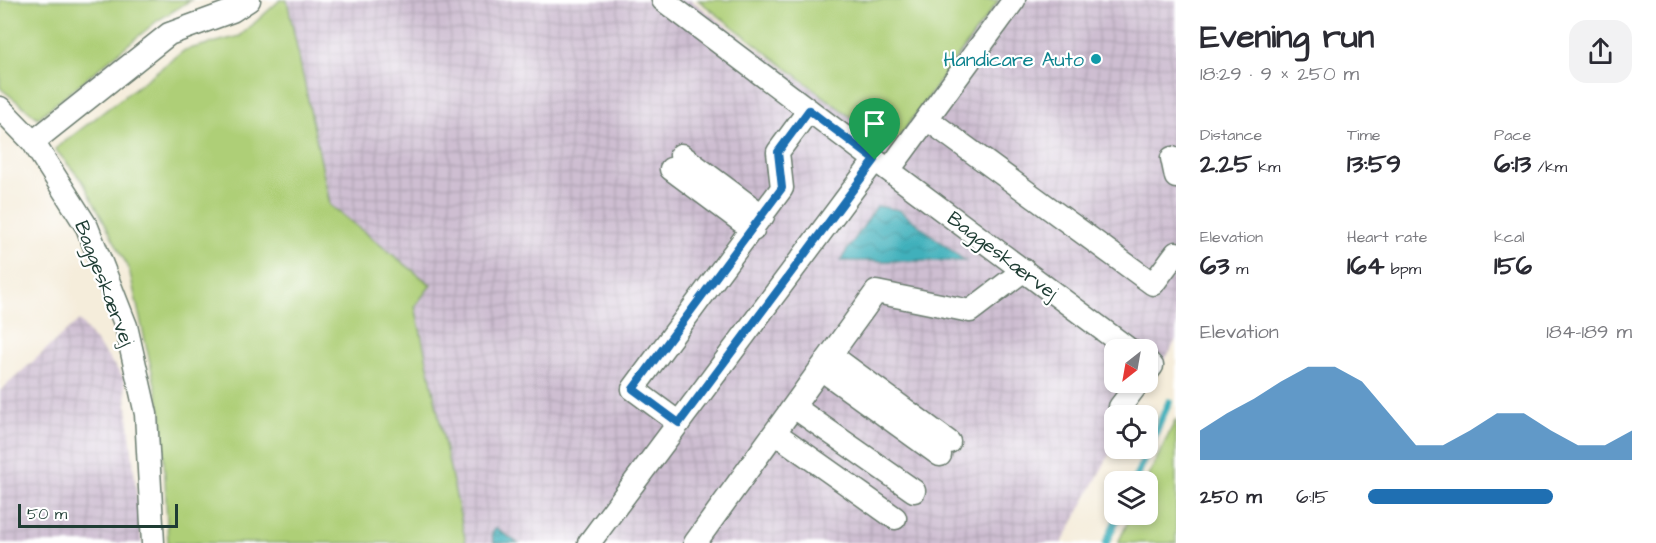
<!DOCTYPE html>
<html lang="en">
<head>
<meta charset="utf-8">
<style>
	:root { --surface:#fff; --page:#f2f2f3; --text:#2b2b33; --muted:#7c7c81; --accent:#1f6fb2 }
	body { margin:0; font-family:"Architects Daughter",sans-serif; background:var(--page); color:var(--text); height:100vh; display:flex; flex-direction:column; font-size:22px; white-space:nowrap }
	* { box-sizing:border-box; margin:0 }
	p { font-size:20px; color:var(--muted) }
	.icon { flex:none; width:33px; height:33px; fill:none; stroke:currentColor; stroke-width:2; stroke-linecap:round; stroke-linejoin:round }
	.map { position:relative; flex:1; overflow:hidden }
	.panel { display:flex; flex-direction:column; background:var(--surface); width:480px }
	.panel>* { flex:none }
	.needle { width:39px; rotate:211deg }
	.tools { position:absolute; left:1104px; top:339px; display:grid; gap:12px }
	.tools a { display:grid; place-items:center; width:54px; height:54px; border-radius:12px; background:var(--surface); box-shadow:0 3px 9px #0003; font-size:30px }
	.scale { position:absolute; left:18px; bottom:15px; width:160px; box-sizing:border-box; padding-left:6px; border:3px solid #1f3d34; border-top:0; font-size:16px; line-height:21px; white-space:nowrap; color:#1f3d34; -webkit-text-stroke:4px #fff; paint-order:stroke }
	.pin { position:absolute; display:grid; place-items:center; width:51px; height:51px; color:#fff; margin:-62px -26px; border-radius:50% 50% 50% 0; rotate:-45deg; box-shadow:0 0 6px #0007 }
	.pin .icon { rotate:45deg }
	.round { display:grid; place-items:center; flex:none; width:63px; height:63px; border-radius:18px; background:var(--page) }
	.overview { display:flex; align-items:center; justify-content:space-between; height:102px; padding:0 24px }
	h1 { font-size:33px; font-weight:700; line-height:45px }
	.figures { display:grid; grid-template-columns:repeat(3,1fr); gap:9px; height:102px; padding:6px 24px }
	.figures div { display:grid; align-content:center }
	.figures b { font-size:26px; font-weight:700 }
	.figures small { font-size:16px; font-weight:400 }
	.figures p { font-size:16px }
	.chart { height:168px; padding:12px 24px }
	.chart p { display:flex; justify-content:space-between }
	.chart svg { width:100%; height:108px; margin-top:6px; fill:var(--accent); opacity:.7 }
	ul { padding:0 24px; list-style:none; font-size:20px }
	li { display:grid; grid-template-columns:96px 72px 1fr; align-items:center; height:45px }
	li i { height:15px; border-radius:8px; background:var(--accent) }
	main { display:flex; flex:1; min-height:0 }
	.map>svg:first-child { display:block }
	.industrial { fill:url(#industrial-grid); fill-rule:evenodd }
	.grass { fill:#aecf77; stroke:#668656; stroke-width:1.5 }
	.water { fill:url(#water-waves); stroke:#307678; stroke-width:1.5 }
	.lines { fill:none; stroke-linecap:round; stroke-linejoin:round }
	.stream { stroke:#41b0bb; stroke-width:7 }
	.minor-casing { stroke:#6a7b6e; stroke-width:25 }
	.minor { stroke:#fff; stroke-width:22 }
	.route-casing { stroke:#fff; stroke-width:12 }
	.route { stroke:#1f6fb2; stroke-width:8 }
	.culture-dot { fill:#0f9aa8; stroke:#fff; stroke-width:2 }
	.labels { text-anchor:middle; stroke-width:4.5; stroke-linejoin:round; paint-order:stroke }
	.culture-label { font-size:20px; fill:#0d838f; stroke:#fff; text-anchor:end }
	.street-label { font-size:20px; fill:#1f3d34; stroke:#fff }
</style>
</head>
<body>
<main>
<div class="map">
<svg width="1176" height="543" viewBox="0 0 1176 543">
	<defs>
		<pattern id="industrial-grid" width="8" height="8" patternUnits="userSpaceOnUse" patternTransform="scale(1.5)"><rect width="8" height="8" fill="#cebed1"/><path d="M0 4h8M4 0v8" fill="none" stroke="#b0a4b4"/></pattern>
		<pattern id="water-waves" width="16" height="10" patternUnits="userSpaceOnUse" patternTransform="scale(1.5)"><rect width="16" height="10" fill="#41b0bb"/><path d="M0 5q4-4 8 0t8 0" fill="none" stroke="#369099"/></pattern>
	</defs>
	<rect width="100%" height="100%" fill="#fff"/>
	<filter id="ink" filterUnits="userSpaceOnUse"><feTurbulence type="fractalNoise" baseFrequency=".0167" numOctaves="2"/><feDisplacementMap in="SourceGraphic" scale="12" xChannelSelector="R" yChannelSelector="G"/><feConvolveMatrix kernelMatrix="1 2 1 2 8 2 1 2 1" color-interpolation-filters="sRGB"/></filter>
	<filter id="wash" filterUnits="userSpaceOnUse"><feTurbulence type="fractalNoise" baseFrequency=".008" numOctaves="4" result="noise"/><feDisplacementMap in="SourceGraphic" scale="24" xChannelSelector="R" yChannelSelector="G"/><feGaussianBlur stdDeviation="1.35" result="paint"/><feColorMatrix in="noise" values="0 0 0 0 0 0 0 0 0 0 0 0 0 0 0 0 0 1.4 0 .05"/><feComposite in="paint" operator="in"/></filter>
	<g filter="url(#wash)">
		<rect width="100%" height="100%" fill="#f5eddb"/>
		<path class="industrial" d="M287 0H691L891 147 999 0H1176V339L1170 352 1124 415 1114 416V429L1110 435 1114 439V446L1062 543H399ZM1114 350H1148V382H1114Z
			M79 320 124 378 142 543H0V391Z"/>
		<path class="grass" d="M0 0H191L157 21 38 118 0 88Z
			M280 0H287L330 205 431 285 415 306 466 543H168L162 416 129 269 83 182 55 149 185 50 240 36Z
			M698 0H999L891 148Z
			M1176 419V543H1118L1131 515 1148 514 1146 481Z"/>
		<path class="water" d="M877 206 899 210 965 261H840Z
			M495 528 518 543H494L492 534Z"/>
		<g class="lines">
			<path class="stream" d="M1134 482 1169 402
				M1106 543 1119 514"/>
		</g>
	</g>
	<g filter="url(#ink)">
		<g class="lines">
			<defs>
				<path id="minor" d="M0 108 33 142 87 227 126 326 146 414 153 543
					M927 119 1153 284 1176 253
					M33 142 169 34 232 11 249 0
					M681 155 763 216
					M1172 158 1176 177
					M875 160 1130 350
					M671 169 753 230
					M889 170 1014 0
					M831 355 949 442
					M1148 362 1152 366 1148 371
					M821 369 940 455
					M794 407 914 491
					M1120 407 1139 382
					M679 423 633 389 782 188 778 152 809 110
					M775 433 895 518
					M589 543 875 160 663 0
					M695 543 876 292 970 311 1024 270"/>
			</defs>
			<use href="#minor" class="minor-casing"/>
			<use href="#minor" class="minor"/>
		</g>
	</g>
	<g class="lines" filter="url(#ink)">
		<defs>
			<path id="route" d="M809 110 875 160 679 423 633 389 782 188 778 152Z"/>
		</defs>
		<use href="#route" class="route-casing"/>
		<use href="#route" class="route"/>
	</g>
	<circle class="culture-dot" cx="1096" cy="59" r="6"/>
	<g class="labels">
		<g class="culture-label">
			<text x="1084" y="66">Handicare Auto</text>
		</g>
		<g class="street-label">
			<text transform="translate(1003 255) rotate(37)" y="7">Baggeskærvej</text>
			<text transform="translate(105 283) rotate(69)" y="7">Baggeskærvej</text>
		</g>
	</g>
</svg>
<div class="tools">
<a><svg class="needle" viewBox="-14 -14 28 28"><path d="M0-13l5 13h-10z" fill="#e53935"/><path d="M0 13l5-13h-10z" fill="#7c7c81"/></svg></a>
<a><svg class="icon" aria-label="locate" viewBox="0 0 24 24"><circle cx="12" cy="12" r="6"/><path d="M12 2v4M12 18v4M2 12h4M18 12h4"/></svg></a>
<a><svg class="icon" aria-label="layers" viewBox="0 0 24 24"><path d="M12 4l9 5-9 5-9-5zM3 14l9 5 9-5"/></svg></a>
</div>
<div class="scale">50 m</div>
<div class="pin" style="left:875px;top:160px;background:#1e9e55"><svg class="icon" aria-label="arrive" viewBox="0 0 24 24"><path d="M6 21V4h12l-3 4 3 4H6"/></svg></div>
</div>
<section class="panel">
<div class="overview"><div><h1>Evening run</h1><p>18:29 · 9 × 250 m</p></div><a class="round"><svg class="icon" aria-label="share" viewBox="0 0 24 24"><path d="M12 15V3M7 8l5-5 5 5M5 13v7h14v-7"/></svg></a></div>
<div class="figures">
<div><p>Distance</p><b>2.25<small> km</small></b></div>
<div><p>Time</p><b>13:59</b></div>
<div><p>Pace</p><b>6:13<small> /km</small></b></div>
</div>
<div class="figures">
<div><p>Elevation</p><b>63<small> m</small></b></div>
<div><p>Heart rate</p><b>164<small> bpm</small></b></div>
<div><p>kcal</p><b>156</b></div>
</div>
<div class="chart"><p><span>Elevation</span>184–189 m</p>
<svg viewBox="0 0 160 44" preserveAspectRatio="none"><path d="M0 44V32L10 25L20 19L30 12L40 6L50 6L60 12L70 25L80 38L90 38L100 32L110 25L120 25L130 32L140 38L150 38L160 32V44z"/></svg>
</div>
<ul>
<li><b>250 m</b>6:15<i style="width:70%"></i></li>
</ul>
</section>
</main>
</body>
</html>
